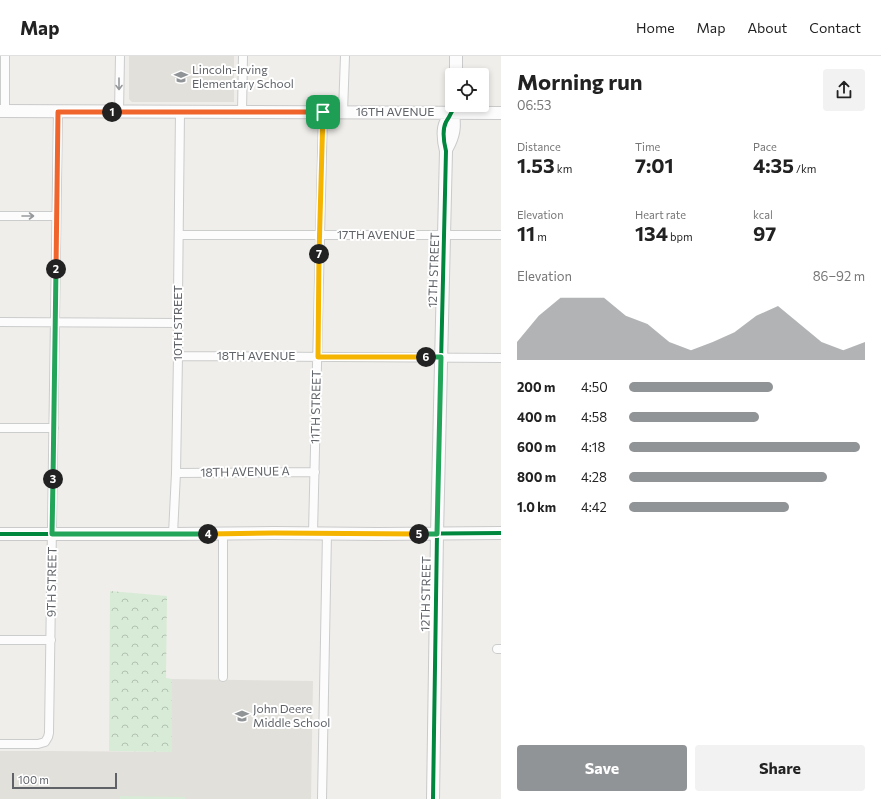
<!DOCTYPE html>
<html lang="en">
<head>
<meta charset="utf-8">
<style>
	:root { --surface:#fff; --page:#f2f2f2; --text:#222; --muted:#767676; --line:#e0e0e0; --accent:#919496 }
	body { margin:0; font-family:Commissioner,sans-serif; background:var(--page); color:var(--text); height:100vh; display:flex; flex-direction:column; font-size:15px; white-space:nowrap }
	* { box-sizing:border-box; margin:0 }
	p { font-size:13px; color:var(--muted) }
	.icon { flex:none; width:22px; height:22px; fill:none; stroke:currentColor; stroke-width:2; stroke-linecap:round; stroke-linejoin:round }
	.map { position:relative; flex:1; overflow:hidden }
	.panel { display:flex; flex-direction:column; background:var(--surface); width:380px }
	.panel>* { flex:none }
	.controls { position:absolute; left:445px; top:12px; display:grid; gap:8px }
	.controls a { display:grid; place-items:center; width:44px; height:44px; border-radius:4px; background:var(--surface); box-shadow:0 2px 6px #0003; font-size:20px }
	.scale { position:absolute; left:12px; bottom:10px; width:105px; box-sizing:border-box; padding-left:4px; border:2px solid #5f6368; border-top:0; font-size:11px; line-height:14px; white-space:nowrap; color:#5f6368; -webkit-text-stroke:3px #fff; paint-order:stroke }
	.pin { position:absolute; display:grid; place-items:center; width:34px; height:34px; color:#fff; margin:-17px; border-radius:8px; box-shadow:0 2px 6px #0006 }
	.km { position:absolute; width:20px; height:20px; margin:-10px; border-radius:50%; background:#222; color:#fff; font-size:11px; line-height:20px; text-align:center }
	.round { display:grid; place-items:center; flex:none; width:42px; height:42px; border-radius:4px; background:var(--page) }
	.head { display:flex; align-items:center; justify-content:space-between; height:68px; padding:0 16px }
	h1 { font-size:22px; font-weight:700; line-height:30px }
	.stats { display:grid; grid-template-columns:repeat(3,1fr); gap:6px; height:68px; padding:4px 16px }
	.stats div { display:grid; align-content:center }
	.stats b { font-size:20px; font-weight:700 }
	.stats small { font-size:11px; font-weight:400 }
	.stats p { font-size:11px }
	.chart { height:112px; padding:8px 16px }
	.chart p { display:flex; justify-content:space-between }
	.chart svg { width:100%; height:72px; margin-top:4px; fill:var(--accent); opacity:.7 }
	.cta { display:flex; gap:8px; margin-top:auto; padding:8px 16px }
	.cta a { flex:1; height:46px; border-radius:4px; background:var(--accent); color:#fff; font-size:16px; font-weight:700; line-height:46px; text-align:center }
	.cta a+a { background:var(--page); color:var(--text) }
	ul { padding:0 16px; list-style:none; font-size:13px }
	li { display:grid; grid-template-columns:64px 48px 1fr; align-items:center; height:30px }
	li i { height:10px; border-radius:5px; background:var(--accent) }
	header { display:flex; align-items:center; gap:24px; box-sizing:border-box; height:56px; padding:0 20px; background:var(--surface); border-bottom:1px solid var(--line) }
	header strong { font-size:19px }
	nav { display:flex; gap:22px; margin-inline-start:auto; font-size:14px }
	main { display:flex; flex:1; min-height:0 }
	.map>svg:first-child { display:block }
	.education { fill:#e2e0da }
	.park { fill:url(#park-crowns) }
	.garden { fill:#d8ebd6 }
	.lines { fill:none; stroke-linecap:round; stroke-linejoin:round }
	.street-casing { stroke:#cbcccc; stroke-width:10 }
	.secondary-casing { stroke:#cacacb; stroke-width:14 }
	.street { stroke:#fdfcfc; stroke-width:8 }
	.secondary { stroke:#fdfcfc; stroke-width:12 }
	.cycleway-casing { stroke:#fff; stroke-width:6 }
	.cycleway { stroke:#00873e; stroke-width:4 }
	.oneway { stroke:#96999c }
	.split-1-casing { stroke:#fff; stroke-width:8 }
	.split-2-casing { stroke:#fff; stroke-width:8 }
	.split-3-casing { stroke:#fff; stroke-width:8 }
	.split-4-casing { stroke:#fff; stroke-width:8 }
	.split-5-casing { stroke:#fff; stroke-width:8 }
	.split-6-casing { stroke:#fff; stroke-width:8 }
	.split-7-casing { stroke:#fff; stroke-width:8 }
	.split-8-casing { stroke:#fff; stroke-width:8 }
	.split-1 { stroke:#f0652b; stroke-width:5 }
	.split-2 { stroke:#f0652b; stroke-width:5 }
	.split-3 { stroke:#22a559; stroke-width:5 }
	.split-4 { stroke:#22a559; stroke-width:5 }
	.split-5 { stroke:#f5b400; stroke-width:5 }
	.split-6 { stroke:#22a559; stroke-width:5 }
	.split-7 { stroke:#f5b400; stroke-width:5 }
	.split-8 { stroke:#f5b400; stroke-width:5 }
	.labels { text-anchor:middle; stroke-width:4; stroke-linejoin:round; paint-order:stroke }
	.poi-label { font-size:12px; fill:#5f6368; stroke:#fff; text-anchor:start }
	.street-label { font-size:12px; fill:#5f6368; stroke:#fff }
</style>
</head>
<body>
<header>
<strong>Map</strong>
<nav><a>Home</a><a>Map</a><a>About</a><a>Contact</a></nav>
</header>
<main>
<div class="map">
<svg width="501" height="743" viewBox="0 0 501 743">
	<defs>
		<pattern id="park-crowns" width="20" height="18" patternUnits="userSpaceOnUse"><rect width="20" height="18" fill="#d8ebd6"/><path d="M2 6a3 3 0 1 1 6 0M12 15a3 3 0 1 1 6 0" fill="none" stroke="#b2c2b1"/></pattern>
	</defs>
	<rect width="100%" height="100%" fill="#efeeea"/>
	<path class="education" d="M129 0H234V46H132L129 43Z
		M172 623 313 625 311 743H0V695H53L172 696Z"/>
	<path class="park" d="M110 535 167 540 166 622 172 623V696L109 695Z"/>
	<path class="garden" d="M120 740 185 741V743H120Z"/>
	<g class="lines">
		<defs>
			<path id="street" d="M5 0V55
				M119 56 120 0
				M242 56 243 0
				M343 56 345 0
				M0 160H56
				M179 179H501
				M0 266 178 267
				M178 300 501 302
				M0 372H54
				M176 417 315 416
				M313 477C317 337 319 196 323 56
				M173 478 176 417 178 300V240L180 56
				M0 584H51
				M497 593H501
				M223 621V477
				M0 688H38L45 686 48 681 49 677 58 55
				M322 743 327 477"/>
			<path id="secondary" d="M456 19V0
				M0 55 501 57
				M447 92C454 79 455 71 453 57
				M0 478H173L274 477 378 478 501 477
				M433 743 437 478 446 95C444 87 442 74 446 66 450 59 452 58 454 49"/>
		</defs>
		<use href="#street" class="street-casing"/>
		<use href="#secondary" class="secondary-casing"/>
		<use href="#street" class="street"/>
		<use href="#secondary" class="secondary"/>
		<defs>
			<path id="cycleway" d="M0 478H173L274 477 378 478 501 477
				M433 743 437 478 446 95C444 87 442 74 446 66 450 59 452 58 454 49"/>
		</defs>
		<use href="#cycleway" class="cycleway-casing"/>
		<use href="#cycleway" class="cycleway"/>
	</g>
	<defs><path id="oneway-shaft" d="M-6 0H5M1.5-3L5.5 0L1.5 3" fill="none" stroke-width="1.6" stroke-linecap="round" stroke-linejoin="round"/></defs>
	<g class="oneway">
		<use href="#oneway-shaft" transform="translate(119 28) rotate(90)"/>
		<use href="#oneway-shaft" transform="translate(28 160)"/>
	</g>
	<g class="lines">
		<defs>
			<path id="split-1" d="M112 56H323"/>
			<path id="split-2" d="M56 213 58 56H112"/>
			<path id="split-3" d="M53 423 56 213"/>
			<path id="split-4" d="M53 423 52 478H208"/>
			<path id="split-5" d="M208 478 274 477 419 478"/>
			<path id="split-6" d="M419 478H437L441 301H426"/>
			<path id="split-7" d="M319 198 318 301H426"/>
			<path id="split-8" d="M319 198 323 56"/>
		</defs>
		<use href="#split-1" class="split-1-casing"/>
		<use href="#split-2" class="split-2-casing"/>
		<use href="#split-3" class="split-3-casing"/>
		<use href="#split-4" class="split-4-casing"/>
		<use href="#split-5" class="split-5-casing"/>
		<use href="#split-6" class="split-6-casing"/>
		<use href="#split-7" class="split-7-casing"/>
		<use href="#split-8" class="split-8-casing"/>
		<use href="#split-1" class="split-1"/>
		<use href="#split-2" class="split-2"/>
		<use href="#split-3" class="split-3"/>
		<use href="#split-4" class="split-4"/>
		<use href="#split-5" class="split-5"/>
		<use href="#split-6" class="split-6"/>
		<use href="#split-7" class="split-7"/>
		<use href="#split-8" class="split-8"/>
	</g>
	<defs>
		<symbol id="school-bare" viewBox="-9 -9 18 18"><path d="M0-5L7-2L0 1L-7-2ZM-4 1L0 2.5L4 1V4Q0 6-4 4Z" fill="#919496" stroke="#fff" stroke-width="2.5" paint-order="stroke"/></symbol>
	</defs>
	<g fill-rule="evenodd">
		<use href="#school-bare" x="171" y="11" width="20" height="20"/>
		<use href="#school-bare" x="232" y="650" width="20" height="20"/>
	</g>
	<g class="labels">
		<g class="poi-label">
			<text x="192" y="18">Lincoln-Irving<tspan x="192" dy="14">Elementary School</tspan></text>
			<text x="253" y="657">John Deere<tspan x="253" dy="14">Middle School</tspan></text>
		</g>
		<g class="street-label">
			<text x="395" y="60">16TH AVENUE</text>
			<text x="376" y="183">17TH AVENUE</text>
			<text transform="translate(434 214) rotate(-88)" y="4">12TH STREET</text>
			<text transform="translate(178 267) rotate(-90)" y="4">10TH STREET</text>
			<text x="256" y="304">18TH AVENUE</text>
			<text transform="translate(316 351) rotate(-89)" y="4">11TH STREET</text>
			<text transform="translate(245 416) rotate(-1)" y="4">18TH AVENUE A</text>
			<text transform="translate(52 526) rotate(-89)" y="4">9TH STREET</text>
			<text transform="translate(426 538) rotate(-89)" y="4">12TH STREET</text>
		</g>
	</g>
</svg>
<div class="controls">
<a><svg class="icon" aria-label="locate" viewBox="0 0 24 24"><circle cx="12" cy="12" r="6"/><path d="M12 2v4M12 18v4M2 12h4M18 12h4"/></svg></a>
</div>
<div class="scale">100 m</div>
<div class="pin" style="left:323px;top:56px;background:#1e9e55"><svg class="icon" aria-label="arrive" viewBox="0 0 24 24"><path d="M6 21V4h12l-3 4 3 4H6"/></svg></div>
<b class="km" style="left:112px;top:56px">1</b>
<b class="km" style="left:56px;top:213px">2</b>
<b class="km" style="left:53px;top:423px">3</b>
<b class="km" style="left:208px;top:478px">4</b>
<b class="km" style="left:419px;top:478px">5</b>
<b class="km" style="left:426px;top:301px">6</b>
<b class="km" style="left:319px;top:198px">7</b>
</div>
<section class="panel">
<div class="head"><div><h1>Morning run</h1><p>06:53</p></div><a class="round"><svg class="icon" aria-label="share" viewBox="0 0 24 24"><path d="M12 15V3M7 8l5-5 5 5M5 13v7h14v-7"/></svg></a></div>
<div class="stats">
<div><p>Distance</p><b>1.53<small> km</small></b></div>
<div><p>Time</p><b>7:01</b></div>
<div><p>Pace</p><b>4:35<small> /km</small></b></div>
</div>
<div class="stats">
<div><p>Elevation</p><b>11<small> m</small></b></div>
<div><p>Heart rate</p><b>134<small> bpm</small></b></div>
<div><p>kcal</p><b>97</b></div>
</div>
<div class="chart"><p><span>Elevation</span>86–92 m</p>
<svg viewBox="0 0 160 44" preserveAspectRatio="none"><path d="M0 44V33L10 17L20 6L30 6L40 6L50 17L60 22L70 33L80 38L90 33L100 27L110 17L120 11L130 22L140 33L150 38L160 33V44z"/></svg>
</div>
<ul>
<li><b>200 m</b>4:50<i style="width:61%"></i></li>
<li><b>400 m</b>4:58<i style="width:55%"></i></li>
<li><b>600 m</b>4:18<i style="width:98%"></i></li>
<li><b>800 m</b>4:28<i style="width:84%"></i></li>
<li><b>1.0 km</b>4:42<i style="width:68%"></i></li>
</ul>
<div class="cta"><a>Save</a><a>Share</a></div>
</section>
</main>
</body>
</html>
